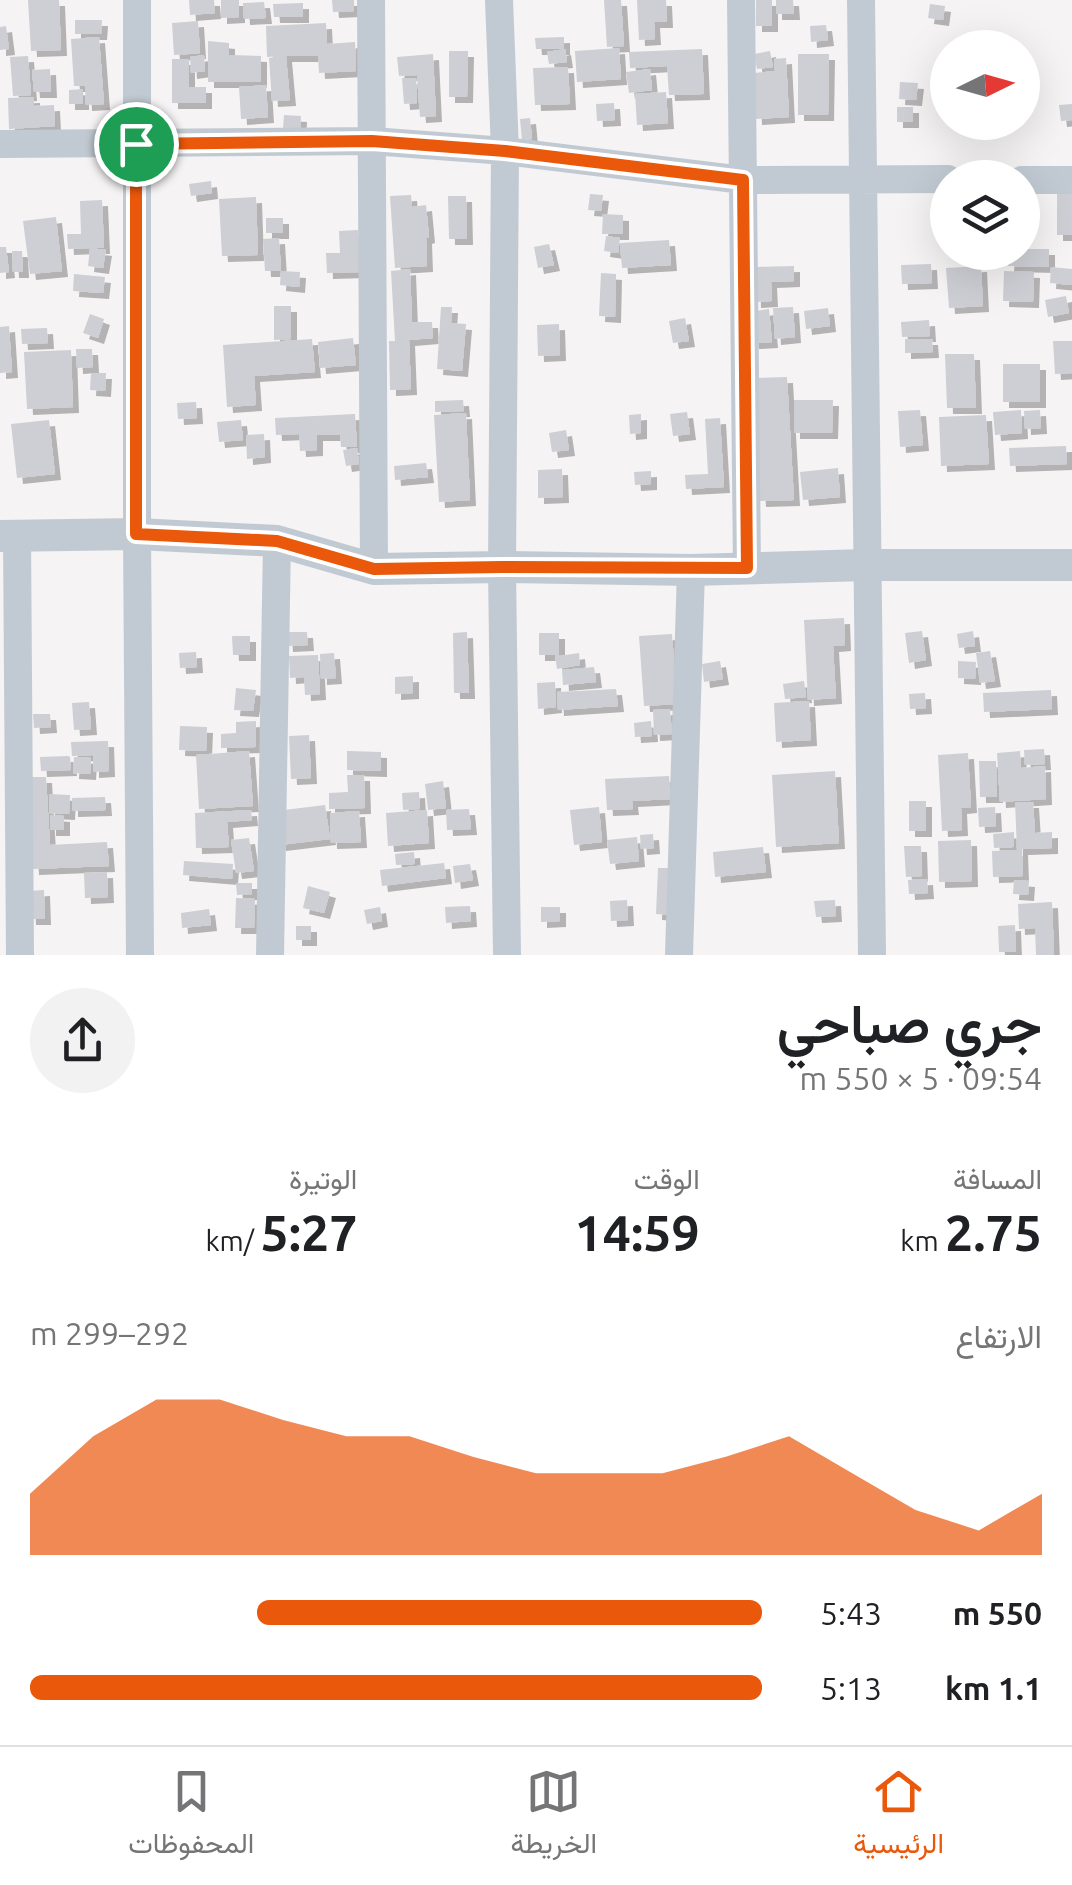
<!DOCTYPE html>
<html lang="ar">
<head>
<meta charset="utf-8">
<style>
	:root { --surface:#fff; --page:#f2f2f2; --text:#202124; --muted:#757577; --line:#e0e0e0; --accent:#ea580c }
	body { margin:0; font-family:Ubuntu,Vazirmatn,sans-serif; background:var(--page); color:var(--text); direction:rtl; height:100vh; display:flex; flex-direction:column; font-size:38px; white-space:nowrap }
	* { box-sizing:border-box; margin:0 }
	p { font-size:32px; color:var(--muted) }
	.icon { flex:none; width:55px; height:55px; fill:none; stroke:currentColor; stroke-width:2; stroke-linecap:round; stroke-linejoin:round }
	.map { position:relative; height:955px; overflow:hidden; direction:ltr }
	.drawer { display:flex; flex-direction:column; background:var(--surface); flex:1 }
	.drawer>* { flex:none }
	.needle { width:65px; rotate:85deg }
	.fabs { position:absolute; left:930px; top:30px; display:grid; gap:20px }
	.fabs a { display:grid; place-items:center; width:110px; height:110px; border-radius:50%; background:var(--surface); box-shadow:0 10px 40px #0002; font-size:50px }
	.pin { position:absolute; display:grid; place-items:center; width:85px; height:85px; color:#fff; margin:-42px; border:5px solid #fff; border-radius:50%; box-shadow:0 2px 10px #0007 }
	.round { display:grid; place-items:center; flex:none; width:105px; height:105px; border-radius:52px; background:var(--page) }
	.summary { display:flex; align-items:center; justify-content:space-between; height:170px; padding:0 30px }
	h1 { font-size:55px; font-weight:600; line-height:75px }
	.metrics { display:grid; grid-template-columns:repeat(3,1fr); gap:15px; height:170px; padding:10px 30px }
	.metrics div { display:grid; align-content:center }
	.metrics b { font-size:50px; font-weight:600 }
	.metrics small { font-size:28px; font-weight:400 }
	.metrics p { font-size:28px }
	.chart { height:280px; padding:20px 30px }
	.chart p { display:flex; justify-content:space-between }
	.chart svg { width:100%; height:180px; margin-top:10px; fill:var(--accent); opacity:.7 }
	ul { padding:0 30px; list-style:none; font-size:32px }
	li { display:grid; grid-template-columns:160px 120px 1fr; align-items:center; height:75px }
	li i { height:25px; border-radius:12px; background:var(--accent) }
	.tab-bar { display:flex; justify-content:space-around; align-items:center; height:140px; border-top:2px solid var(--line); background:var(--surface); font-size:28px; color:var(--muted) }
	.tab-bar a { display:grid; justify-items:center; gap:5px }
	.tab-bar .active { color:var(--accent) }
	.map>svg:first-child { display:block }
	.building { fill:#cdcfd5; filter:url(#shadow) }
	.lines { fill:none; stroke-linecap:round; stroke-linejoin:round }
	.minor { stroke:#c1cad2; stroke-width:28 }
	.tertiary { stroke:#c1cad2; stroke-width:32 }
	.route-casing { stroke:#fff; stroke-width:20 }
	.route { stroke:#ea580c; stroke-width:12 }
</style>
</head>
<body>
<div class="map">
<svg width="1072" height="955" viewBox="0 0 1072 955">
	<defs>
		<filter id="shadow"><feDropShadow dx="6" dy="6" stdDeviation="0" flood-color="#0004"/></filter>
	</defs>
	<rect width="100%" height="100%" fill="#f5f3f3"/>
	<path class="building" d="M28 0H59L61 50 31 51Z
		M189 0H214L215 13 190 15Z
		M221 0H239V17L221 18Z
		M332 0H354V11L333 12Z
		M604 0H621L624 46 607 47Z
		M637 0H666L667 22H654L655 39 639 40Z
		M756 0H772V26H756Z
		M776 0H793L794 14H776Z
		M264 2 266 18 244 19 243 3Z
		M303 3V17H274L273 4Z
		M930 4 945 6 943 20 928 18Z
		M75 20H102L101 34H75Z
		M198 21 200 53 189 54V51V54L174 55 172 23Z
		M326 23 327 44 355 42 356 71 319 73 318 56H286L290 100 272 101 269 58 280 56 267 57 266 26Z
		M826 25 828 40 811 42 810 26Z
		M6 26 9 49 0 50V27Z
		M99 37 104 104 86 105 85 86H74L71 39Z
		M564 37V49H536L535 38Z
		M208 41 229 43V55L261 56V82H208Z
		M619 48 621 79 577 82 575 51Z
		M565 49 567 62 549 64 547 52Z
		M702 49 704 94 669 95 667 66 630 68 629 52Z
		M449 51H468L467 97H449Z
		M770 51 773 67 757 69 754 54Z
		M433 54 436 116 420 117 417 75 399 76 397 57Z
		M798 54H829L828 115H798Z
		M204 55 205 71 191 73 190 57Z
		M28 56 31 95 13 96 10 57Z
		M786 58 789 117 756 119 754 73 775 71 774 59Z
		M172 59H189V87H206V103H172Z
		M568 67 570 104 535 105 533 68Z
		M50 69 51 92H34L32 70Z
		M650 69 652 90 629 93 626 72Z
		M402 78H416L417 103 404 104Z
		M900 82 918 83 916 100 899 99Z
		M266 85 268 117 241 119 239 87Z
		M83 89V104H69V90Z
		M666 92 668 123 637 125 635 94Z
		M34 97V106L54 105 55 126 9 129 8 98Z
		M614 103 615 120 597 121 596 104Z
		M1072 104V120L1061 121 1059 105Z
		M897 107H913V122H897Z
		M284 115 301 116 300 131 283 129Z
		M530 118 532 139 522 140 520 119Z
		M211 181 212 193 191 196 189 184Z
		M1057 193H1072V235H1057Z
		M590 194 603 195 601 211 588 210Z
		M411 195 412 207 426 205 429 237 426 238 427 266 395 268 390 196Z
		M448 196H466L467 239H449Z
		M256 197 258 255 222 256 219 199Z
		M102 200 104 248H90L106 250 103 268 88 266 90 248 68 249 67 234H81L80 201Z
		M603 214 623 215V234H602Z
		M56 217 62 271 30 274 23 221Z
		M266 218H283V233H266Z
		M358 230 360 272 327 273 326 253H340L339 231Z
		M606 236 620 238 618 253 604 251Z
		M279 238 281 271H265L263 239Z
		M669 240 671 265 622 268 620 243Z
		M549 244 554 265 538 268 534 247Z
		M0 247H6L9 272 0 273Z
		M1022 249H1049V267L1008 266 1009 252H1022Z
		M12 251H22L23 272H13Z
		M931 264 932 283 902 284 901 265Z
		M794 266V281L771 282 772 301 755 302 754 267Z
		M981 266 983 306 949 308 946 268Z
		M1051 267 1072 269V285L1050 283Z
		M410 269 412 322H432L433 338 409 340 411 389 390 390 389 341H395L391 271Z
		M281 271 300 272 299 287 280 285Z
		M1004 271 1034 272 1033 302 1003 301Z
		M601 273 616 274 615 317 599 316Z
		M74 274 105 277 103 293 73 291Z
		M1066 296 1069 313 1048 317 1045 300Z
		M274 306H291V339L274 340Z
		M441 307H452L451 323 466 324 462 371 437 369Z
		M793 307 795 337 775 339 773 308Z
		M828 308 830 326 806 329 804 311Z
		M769 309 772 342 753 343 749 312Z
		M90 314 104 319 98 338 83 333Z
		M685 318 689 341 673 343 669 321Z
		M929 320 930 336 902 337 901 322Z
		M559 324 560 355 538 356 537 325Z
		M9 326 12 372 0 373V327Z
		M47 328 48 343 22 344 21 329Z
		M353 338 356 365 320 368 318 342Z
		M312 339 315 372 254 376 256 405 227 407 223 345Z
		M905 339H932L933 352 905 353Z
		M1053 341H1072V373L1055 374Z
		M76 349H92L93 367 77 368Z
		M71 350 73 407 27 409 24 352Z
		M945 354H974L976 408H947Z
		M1003 364H1040V402H1003Z
		M91 373H106L105 391 90 390Z
		M787 377 794 500 760 501 753 378Z
		M463 400 464 411 435 412V401Z
		M794 400H833L832 433H794Z
		M196 402 197 418 178 419 177 403Z
		M920 410 923 445 900 447 898 411Z
		M1021 410 1022 433 995 435 993 412Z
		M1040 410 1041 428 1025 429 1024 411Z
		M687 412 690 434 673 436 670 414Z
		M466 413 470 500 439 502 434 415Z
		M355 414 357 447H341L340 435H317V450L300 451 299 434 276 435 275 418Z
		M641 414V433L630 434 629 415Z
		M986 415 989 464 941 466 939 417Z
		M720 418 724 487 686 489 685 475 708 474 705 419Z
		M49 420 55 474 17 478 11 424Z
		M241 420 243 440 219 442 217 422Z
		M566 430 569 450 552 452 549 433Z
		M264 434 265 457 247 459 246 435Z
		M1066 446 1067 464 1010 466 1009 448Z
		M357 448 359 464 346 466 343 450Z
		M426 463 428 477 395 480 394 466Z
		M838 468 840 497 803 500 800 472Z
		M562 469 563 497 538 498V470Z
		M651 471V484L635 485 634 472Z
		M844 618 845 645 833 646 836 698 808 700 804 620Z
		M922 631 926 660 909 663 905 633Z
		M973 631 975 646 959 648 957 634Z
		M286 632H307L308 645 287 646Z
		M467 632 469 693H454L453 633Z
		M539 633H559V656L579 653 580 665 557 669 555 655H539Z
		M672 634 677 704 644 706 639 636Z
		M232 636H250V655H233Z
		M990 651 995 681 980 683 976 653Z
		M196 652 197 667 180 668 179 653Z
		M334 653 336 678 321 679 320 654Z
		M318 655 320 694 305 695 304 677 290 678 289 656Z
		M720 661 723 679 704 682 702 664Z
		M958 661 976 662 975 679 958 678Z
		M594 667 596 682 563 685 562 670Z
		M413 676V693L395 694V677Z
		M804 681 806 697 785 699 783 684Z
		M555 682 556 707 538 709 537 683Z
		M236 688 256 690 253 711 234 710Z
		M616 689 618 706 558 710 557 692Z
		M1051 690 1052 709 984 712 983 693Z
		M925 693 926 708 910 709 909 694Z
		M809 701 811 740 776 742 774 703Z
		M89 702 91 729 74 730 72 703Z
		M670 709 672 734 654 735 653 710Z
		M33 714H50L51 727 34 728Z
		M256 721V747L221 748V734L236 733V722Z
		M651 721 652 736 635 737 634 723Z
		M180 726 207 727 206 751 179 750Z
		M309 735 311 778 291 779 289 736Z
		M108 741 109 771 93 772V755L72 756 71 742Z
		M1044 749 1045 764 1025 765 1024 750Z
		M249 751 253 806 199 809 196 755Z
		M347 751 381 752V771L347 770Z
		M1020 751 1021 768 1045 766 1046 799 1000 802 997 753Z
		M968 753 971 807 961 808 962 830 942 831 938 755Z
		M68 756 70 757 71 770 41 771 40 757Z
		M74 757 91 758 90 774 73 773Z
		M979 761H996L997 797H980Z
		M835 771 839 843 776 847 772 775Z
		M347 775H364L365 808 329 809V793L348 792Z
		M669 776 671 799 632 801 633 809 607 810 605 779Z
		M28 777H46L50 845 107 842 109 866 33 869Z
		M443 781 446 808 428 810 425 784Z
		M419 792 420 809 403 810 402 793Z
		M49 794 70 795 69 814 49 813Z
		M105 797 106 810 72 811V798Z
		M909 801H926V831H909Z
		M1015 802H1033L1035 833 1052 832V848L1022 849 1023 876 993 877 992 851 1017 850Z
		M325 805 330 839 280 845 276 811Z
		M599 807 602 842 574 845 570 810Z
		M995 807 996 826 979 827 978 808Z
		M469 809 471 829 447 830 446 810Z
		M251 810 252 820 227 822 229 847 196 848 195 813Z
		M427 810 429 843 388 846 386 813Z
		M359 811 361 842 331 843 330 813Z
		M50 815 64 816V830H50Z
		M1014 832V847L994 848 993 834Z
		M653 834 654 848 641 849 640 835Z
		M637 837 639 861 610 864 607 840Z
		M249 838 254 871 236 873 231 840Z
		M971 840 972 881 939 882 938 841Z
		M904 846H921L922 876 906 877Z
		M763 847 766 872 715 877 713 852Z
		M414 852 415 864 396 865 395 854Z
		M184 861 233 864 232 879 183 875Z
		M444 863 446 878 382 886 380 870Z
		M470 864 473 880 455 883 453 866Z
		M658 868H671L670 915 656 914Z
		M107 872 108 897 85 898 84 873Z
		M927 879 928 893 909 894 908 880Z
		M1014 880 1029 881 1028 895 1013 894Z
		M236 883H252V894L237 895Z
		M308 886 330 892 324 913 303 908Z
		M44 890 45 919H30L29 891Z
		M236 898 255 899 254 928H235Z
		M627 900 628 920 611 921 610 901Z
		M835 900 836 916 816 917 814 901Z
		M1052 902 1054 955H1036L1035 928 1019 929 1018 904Z
		M470 906 471 921 446 923 445 907Z
		M380 907 382 921 367 924 364 910Z
		M541 907H560V921L541 922Z
		M209 909 211 925 182 928 181 913Z
		M1015 925 1016 952H999L998 926Z
		M296 926H311V940H296Z"/>
	<g class="lines">
		<path class="minor" d="M137 0V534L140 955
			M371 0 374 569
			M499 0 505 151 502 567 507 955
			M741 0 747 568
			M861 0 872 955
			M0 144 372 141 505 151 743 180 948 179
			M1022 180H1072
			M17 536 20 955
			M270 955 277 541
			M679 955 691 570"/>
		<path class="tertiary" d="M0 536 137 534 277 541 374 569 502 567 691 570 866 565H1072"/>
	</g>
	<g class="lines">
		<defs>
			<path id="route" d="M372 141 505 151 743 180 747 568 502 567 374 569 277 541 136 534V144Z"/>
		</defs>
		<use href="#route" class="route-casing"/>
		<use href="#route" class="route"/>
	</g>
</svg>
<div class="fabs">
<a><svg class="needle" viewBox="-14 -14 28 28"><path d="M0-13l5 13h-10z" fill="#e53935"/><path d="M0 13l5-13h-10z" fill="#757577"/></svg></a>
<a><svg class="icon" aria-label="layers" viewBox="0 0 24 24"><path d="M12 4l9 5-9 5-9-5zM3 14l9 5 9-5"/></svg></a>
</div>
<div class="pin" style="left:136px;top:144px;background:#1e9e55"><svg class="icon" aria-label="arrive" viewBox="0 0 24 24"><path d="M6 21V4h12l-3 4 3 4H6"/></svg></div>
</div>
<section class="drawer">
<div class="summary"><div><h1>جري صباحي</h1><p>09:54 · 5 × 550 m</p></div><a class="round"><svg class="icon" aria-label="share" viewBox="0 0 24 24"><path d="M12 15V3M7 8l5-5 5 5M5 13v7h14v-7"/></svg></a></div>
<div class="metrics">
<div><p>المسافة</p><b>2.75<small> km</small></b></div>
<div><p>الوقت</p><b>14:59</b></div>
<div><p>الوتيرة</p><b>5:27<small> /km</small></b></div>
</div>
<div class="chart"><p><span>الارتفاع</span>292–299 m</p>
<svg viewBox="0 0 160 44" preserveAspectRatio="none"><path d="M0 44V29L10 15L20 6L30 6L40 11L50 15L60 15L70 20L80 24L90 24L100 24L110 20L120 15L130 24L140 33L150 38L160 29V44z"/></svg>
</div>
<ul>
<li><b>550 m</b>5:43<i style="width:69%"></i></li>
<li><b>1.1 km</b>5:13<i style="width:100%"></i></li>
</ul>
</section>
<nav class="tab-bar">
<a class="active"><svg class="icon" aria-label="home" viewBox="0 0 24 24"><path d="M3 11l9-7 9 7M6 9v11h12V9"/></svg>الرئيسية</a>
<a><svg class="icon" aria-label="map" viewBox="0 0 24 24"><path d="M3 6l6-2 6 2 6-2v14l-6 2-6-2-6 2zM9 4v14M15 6v14"/></svg>الخريطة</a>
<a><svg class="icon" aria-label="saved" viewBox="0 0 24 24"><path d="M7 4h10v16l-5-4-5 4z"/></svg>المحفوظات</a>
</nav>
</body>
</html>
